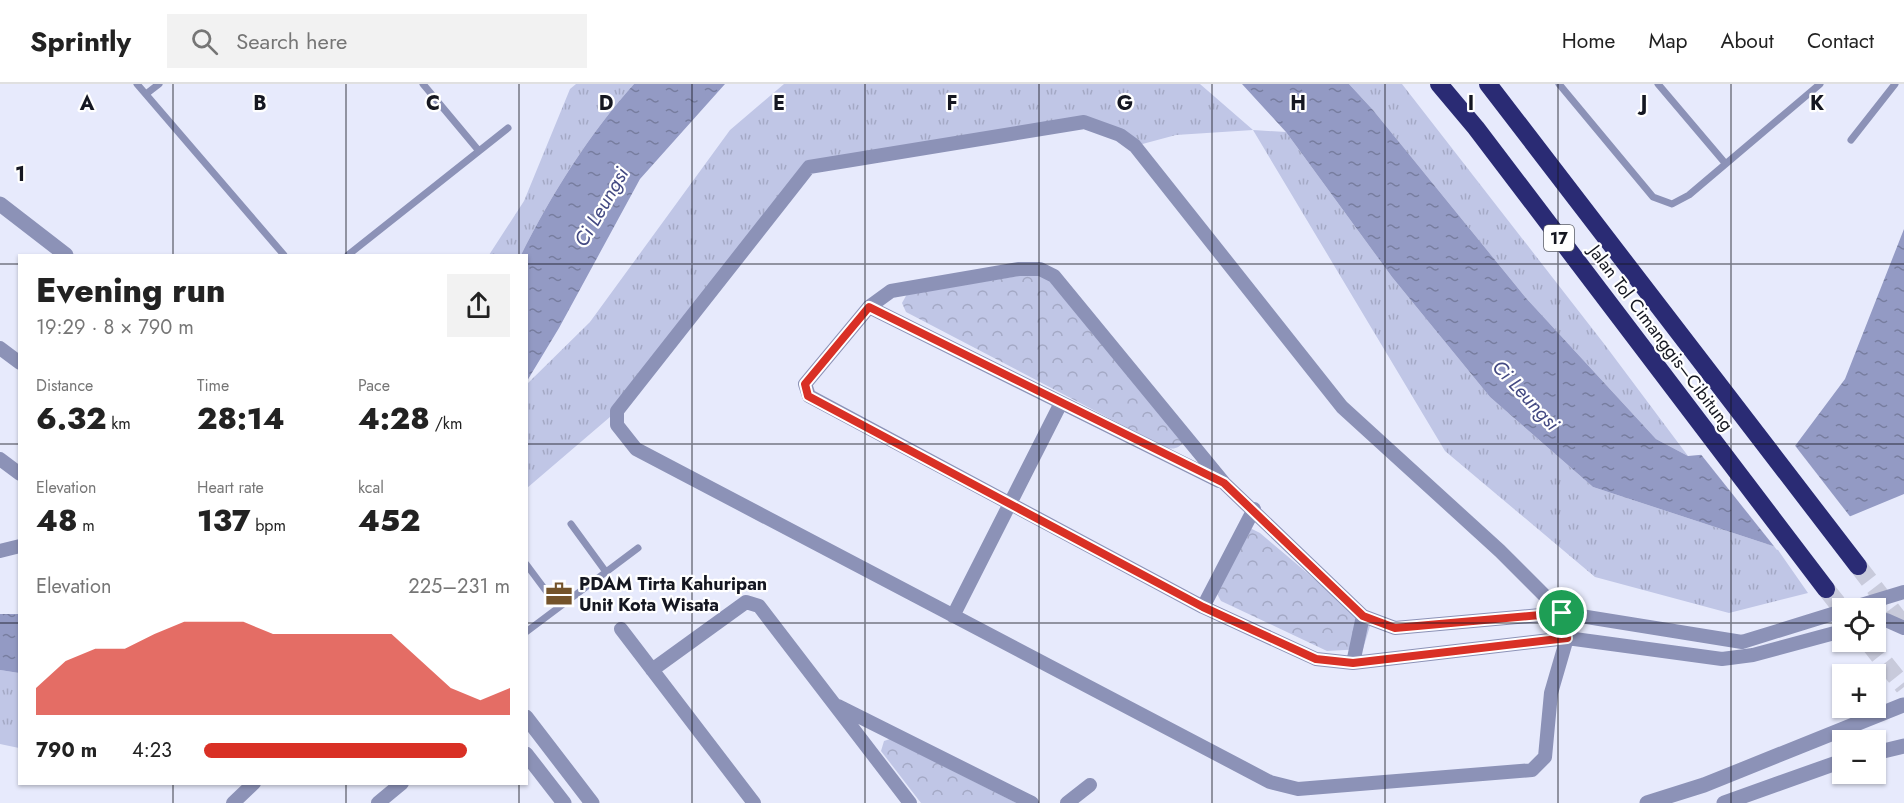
<!DOCTYPE html>
<html lang="en">
<head>
<meta charset="utf-8">
<style>
	:root { --surface:#fff; --page:#f2f2f2; --text:#222; --muted:#767676; --line:#e0e0e0; --accent:#d93025 }
	body { margin:0; font-family:Jost,sans-serif; background:var(--page); color:var(--text); height:100vh; display:flex; flex-direction:column; font-size:22px; white-space:nowrap }
	* { box-sizing:border-box; margin:0 }
	p { font-size:20px; color:var(--muted) }
	.icon { flex:none; width:33px; height:33px; fill:none; stroke:currentColor; stroke-width:2; stroke-linecap:round; stroke-linejoin:round }
	.map { position:relative; flex:1; overflow:hidden }
	.panel { position:absolute; left:18px; top:170px; width:510px; height:531px; display:flex; flex-direction:column; background:var(--surface); border-radius:0px; box-shadow:0 2px 4px #0004 }
	.panel>* { flex:none }
	.controls { position:absolute; left:1832px; top:514px; display:grid; gap:12px }
	.controls a { display:grid; place-items:center; width:54px; height:54px; border-radius:0px; background:var(--surface); box-shadow:0 2px 4px #0004; font-size:30px }
	.pin { position:absolute; display:grid; place-items:center; width:51px; height:51px; color:#fff; margin:-26px; border:3px solid #fff; border-radius:50%; box-shadow:0 2px 6px #0007 }
	.round { display:grid; place-items:center; flex:none; width:63px; height:63px; border-radius:0px; background:var(--page) }
	.summary { display:flex; align-items:center; justify-content:space-between; height:102px; padding:0 18px }
	h1 { font-size:33px; font-weight:800; line-height:45px }
	.figures { display:grid; grid-template-columns:repeat(3,1fr); gap:9px; height:102px; padding:6px 18px }
	.figures div { display:grid; align-content:center }
	.figures b { font-size:30px; font-weight:800 }
	.figures small { font-size:16px; font-weight:400 }
	.figures p { font-size:16px }
	.chart { height:168px; padding:12px 18px }
	.chart p { display:flex; justify-content:space-between }
	.chart svg { width:100%; height:108px; margin-top:6px; fill:var(--accent); opacity:.7 }
	ul { padding:0 18px; list-style:none; font-size:20px }
	li { display:grid; grid-template-columns:96px 72px 1fr; align-items:center; height:45px }
	li i { height:15px; border-radius:8px; background:var(--accent) }
	header { display:flex; align-items:center; gap:36px; box-sizing:border-box; height:84px; padding:0 30px; background:var(--surface); border-bottom:2px solid var(--line) }
	header strong { font-size:28px }
	nav { display:flex; gap:33px; margin-inline-start:auto; font-size:21px }
	.search { width:420px; height:54px; background:var(--page); display:flex; align-items:center; gap:15px; box-sizing:border-box; padding:0 21px; border-radius:0px; color:var(--muted); font-size:22px }
	.map>svg:first-child { display:block }
	.grass { fill:url(#grass-tufts) }
	.park { fill:url(#park-crowns) }
	.water { fill:url(#water-ripples) }
	.pier { fill:#e7eafc }
	.lines { fill:none; stroke-linecap:round; stroke-linejoin:round }
	.motorway-tunnel { stroke:#c8cadb; stroke-width:18; stroke-dasharray:18 9; stroke-linecap:butt }
	.service { stroke:#8c92b7; stroke-width:7 }
	.minor { stroke:#8c92b7; stroke-width:14 }
	.tertiary { stroke:#8c92b7; stroke-width:15 }
	.motorway { stroke:#2a2b74; stroke-width:18 }
	.route-casing { stroke:#fff; stroke-width:12 }
	.route { stroke:#d93025; stroke-width:8 }
	.grid { fill:none; stroke:#151721; stroke-width:1.5; stroke-opacity:0.55 }
	.labels { text-anchor:middle; stroke-width:4.5; stroke-linejoin:round; paint-order:stroke }
	.shield { fill:#fff; stroke:#5b5d64; stroke-width:1.5 }
	.shield-label { font-size:16px; font-weight:bold; fill:#151721 }
	.street-label { font-size:18px; fill:#151721; stroke:#fff }
	.poi-label { font-size:18px; font-weight:bold; fill:#151721; stroke:#fff; text-anchor:start }
	.water-label { font-size:20px; font-style:italic; fill:#444a83; stroke:#fff }
	.grid-label { font-size:20px; text-anchor:middle; font-weight:bold; fill:#151721; stroke:#fff; stroke-width:4.5; stroke-linejoin:round; paint-order:stroke }
</style>
</head>
<body>
<header>
<strong>Sprintly</strong>
<div class="search"><svg class="icon" aria-label="search" viewBox="0 0 24 24"><circle cx="10" cy="10" r="6"/><path d="M15 15l6 6"/></svg>Search here</div>
<nav><a>Home</a><a>Map</a><a>About</a><a>Contact</a></nav>
</header>
<div class="map">
<svg width="1904" height="719" viewBox="0 0 1904 719">
	<defs>
		<pattern id="grass-tufts" width="24" height="20" patternUnits="userSpaceOnUse" patternTransform="scale(1.5)"><rect width="24" height="20" fill="#c0c6e6"/><path d="M3 7l-1-3M5 7V3M7 7l1-3M15 17l-1-3M17 17v-4M19 17l1-3" fill="none" stroke="#a4a9c5"/></pattern>
		<pattern id="park-crowns" width="20" height="18" patternUnits="userSpaceOnUse" patternTransform="scale(1.5)"><rect width="20" height="18" fill="#c0c6e6"/><path d="M2 6a3 3 0 1 1 6 0M12 15a3 3 0 1 1 6 0" fill="none" stroke="#a4a9c5"/></pattern>
		<pattern id="water-ripples" width="26" height="14" patternUnits="userSpaceOnUse" patternTransform="scale(1.5)"><rect width="26" height="14" fill="#939ac4"/><path d="M2 4q2-2 4 0t4 0M15 11q2-2 4 0t4 0" fill="none" stroke="#777d9f"/></pattern>
	</defs>
	<rect width="100%" height="100%" fill="#e7eafc"/>
	<path class="grass" d="M576 0H634C589 50 551 111 521 171H489L524 117 570 5Z
		M784 0H1200L1253 46 1286 48 1392 193 1490 313 1593 403 1776 463 1808 509 1729 529 1595 493 1445 367 1253 46 1176 51 1135 62 1084 38 809 83 617 327 527 404V300L590 238 730 46Z
		M1349 0H1402L1605 261 1688 372 1656 355 1526 214 1373 26Z
		M0 586 19 589V664L0 660Z"/>
	<path class="park" d="M1036 189 1046 192 1184 357C1179 365 1173 366 1164 363L906 228 902 219 907 210Z
		M1250 444 1260 449 1370 542 1363 565 1327 567 1221 517 1216 508Z
		M890 655 1017 719H921L881 667 884 657Z"/>
	<path class="water" d="M634 0H725L640 95 559 244 527 297 526 171H521C551 111 589 50 634 0Z
		M1242 0H1349L1373 26 1526 214 1656 355 1688 372 1795 362 1845 295 1904 145V410L1776 463 1593 403 1490 313 1392 193 1286 48Z
		M0 530H19V589L0 586Z"/>
	<path class="pier" d="M1793 359 1852 435 1777 466 1699 368Z"/>
	<g class="lines">
		<path class="motorway-tunnel" d="M1858 482 1904 542
			M1826 505 1842 525
			M1868 558 1904 603"/>
		<path class="service" d="M137 0 284 171
			M423 0 479 67
			M1559 0 1653 113 1672 120 1689 111 1820 0
			M1658 0 1725 79
			M146 10 159 0
			M1851 56 1895 0
			M348 171 508 44
			M571 440 606 488
			M526 480 558 523
			M526 548 638 464"/>
		<path class="minor" d="M1084 38 1120 51 1135 62 1342 323 1500 467 1562 529 1567 554 1551 609 1545 673 1532 686 1298 705 1270 698 636 365 617 341V327L809 83Z
			M869 223 1219 397
			M0 264 20 279
			M0 375 20 390
			M0 467 20 462
			M1203 523 1254 425
			M1848 525 1904 508
			M1842 527 1742 558 1562 529 1395 544 1363 532 1224 399 1054 192 1040 185H1019L891 207 869 223 805 300 809 312 1203 523 1316 575 1353 579 1567 554 1722 575 1753 571 1842 547
			M953 532 1061 319
			M1875 538 1886 536 1904 544
			M621 545 754 719
			M1353 579 1363 532
			M652 586 746 518 759 522 910 719
			M838 622 1032 719
			M233 719 254 699
			M378 719 402 699
			M1067 719 1090 701"/>
		<path class="tertiary" d="M0 120 66 171
			M526 633 592 719
			M1875 669 1904 662
			M526 670 564 719
			M1647 719 1704 701 1903 621
			M1724 719 1842 677"/>
		<path class="motorway" d="M1439 0 1476 44 1826 505
			M1488 0 1858 482"/>
	</g>
	<g class="lines">
		<defs>
			<path id="route" d="M869 223 1224 399 1363 532 1395 544 1562 529 1567 554 1353 579 1316 575 1203 523 808 312 805 300Z"/>
		</defs>
		<use href="#route" class="route-casing"/>
		<use href="#route" class="route"/>
	</g>
	<path class="grid" d="M173 0V171M346 0V171M519 0V171M692 0V719M865 0V719M1039 0V719M1212 0V719M1385 0V719M1558 0V719M1731 0V719M0 180H20M526 180H1904M0 360H20M526 360H1904M0 539H20M526 539H1842M1875 539H1904M173 699V719M346 699V719M519 699V719"/>
	<defs>
		<symbol id="office-bare" viewBox="-9 -9 18 18"><path d="M-6-3h4V-5.5h4V-3h4V5H-6ZM-1-4.5V-3h2v-1.5ZM-6 0V1H6V0Z" fill="#74532a" stroke="#fff" stroke-width="2.5" paint-order="stroke"/></symbol>
	</defs>
	<g fill-rule="evenodd">
		<use href="#office-bare" x="540" y="491" width="38" height="38"/>
	</g>
	<g class="labels">
		<rect class="shield" x="1544" y="141" width="30" height="26" rx="4.5"/>
		<g class="shield-label">
			<text x="1559" y="160">17</text>
		</g>
		<g class="street-label">
			<text transform="translate(1661 254) rotate(53)" y="6">Jalan Tol Cimanggis–Cibitung</text>
		</g>
		<g class="poi-label">
			<text x="579" y="506">PDAM Tirta Kahuripan<tspan x="579" dy="21">Unit Kota Wisata</tspan></text>
		</g>
		<g class="water-label">
			<text transform="translate(601 123) rotate(-60)" y="7">Ci Leungsi</text>
			<text transform="translate(1526 311) rotate(47)" y="7">Ci Leungsi</text>
		</g>
	</g>
	<g class="grid-label">
		<text x="87" y="26">A</text>
		<text x="260" y="26">B</text>
		<text x="433" y="26">C</text>
		<text x="606" y="26">D</text>
		<text x="779" y="26">E</text>
		<text x="952" y="26">F</text>
		<text x="1125" y="26">G</text>
		<text x="1298" y="26">H</text>
		<text x="1471" y="26">I</text>
		<text x="1644" y="26">J</text>
		<text x="1817" y="26">K</text>
		<text x="20" y="97">1</text>
	</g>
</svg>
<div class="controls">
<a><svg class="icon" aria-label="locate" viewBox="0 0 24 24"><circle cx="12" cy="12" r="6"/><path d="M12 2v4M12 18v4M2 12h4M18 12h4"/></svg></a>
<a>+</a>
<a>−</a>
</div>
<div class="pin" style="left:1562px;top:529px;background:#1e9e55"><svg class="icon" aria-label="arrive" viewBox="0 0 24 24"><path d="M6 21V4h12l-3 4 3 4H6"/></svg></div>
<section class="panel">
<div class="summary"><div><h1>Evening run</h1><p>19:29 · 8 × 790 m</p></div><a class="round"><svg class="icon" aria-label="share" viewBox="0 0 24 24"><path d="M12 15V3M7 8l5-5 5 5M5 13v7h14v-7"/></svg></a></div>
<div class="figures">
<div><p>Distance</p><b>6.32<small> km</small></b></div>
<div><p>Time</p><b>28:14</b></div>
<div><p>Pace</p><b>4:28<small> /km</small></b></div>
</div>
<div class="figures">
<div><p>Elevation</p><b>48<small> m</small></b></div>
<div><p>Heart rate</p><b>137<small> bpm</small></b></div>
<div><p>kcal</p><b>452</b></div>
</div>
<div class="chart"><p><span>Elevation</span>225–231 m</p>
<svg viewBox="0 0 160 44" preserveAspectRatio="none"><path d="M0 44V33L10 22L20 17L30 17L40 11L50 6L60 6L70 6L80 11L90 11L100 11L110 11L120 11L130 22L140 33L150 38L160 33V44z"/></svg>
</div>
<ul>
<li><b>790 m</b>4:23<i style="width:86%"></i></li>
</ul>
</section>
</div>
</body>
</html>
